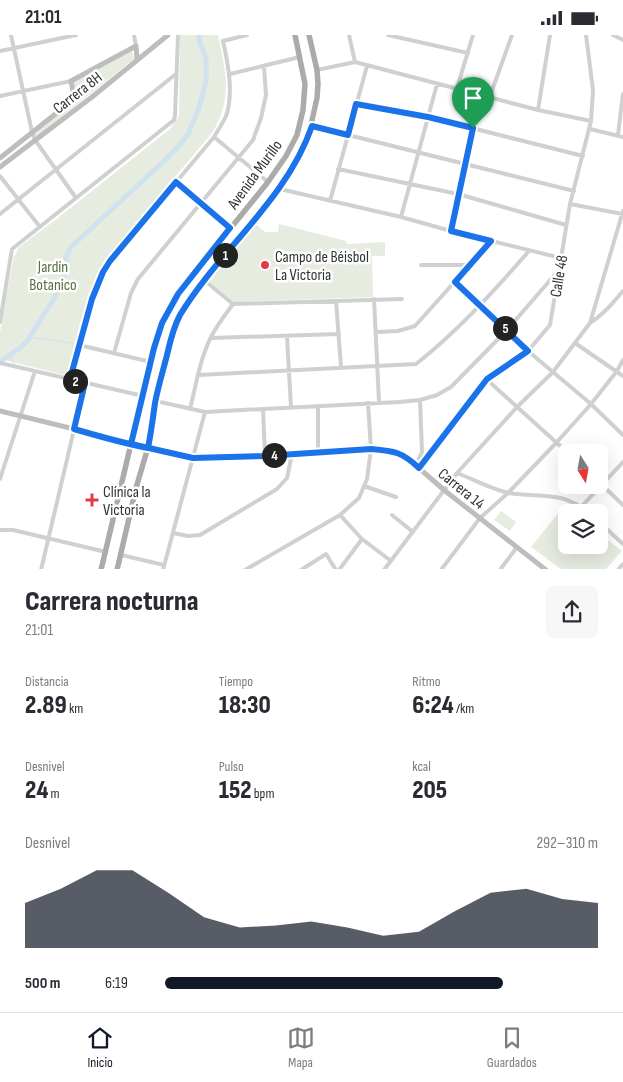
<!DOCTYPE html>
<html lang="es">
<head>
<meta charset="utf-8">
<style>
	:root { --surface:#fff; --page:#f7f7f7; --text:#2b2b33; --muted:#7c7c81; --line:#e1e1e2; --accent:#111827 }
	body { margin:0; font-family:"Sofia Sans Condensed",sans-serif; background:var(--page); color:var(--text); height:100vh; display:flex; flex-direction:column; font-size:19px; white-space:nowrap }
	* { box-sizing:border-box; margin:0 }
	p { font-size:16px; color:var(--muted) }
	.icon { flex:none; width:28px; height:28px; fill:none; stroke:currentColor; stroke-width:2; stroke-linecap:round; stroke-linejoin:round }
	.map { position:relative; height:534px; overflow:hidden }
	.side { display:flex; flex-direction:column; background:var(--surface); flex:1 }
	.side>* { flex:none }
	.needle { width:32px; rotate:169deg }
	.fabs { position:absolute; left:558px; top:409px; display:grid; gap:10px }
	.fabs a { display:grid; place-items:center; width:50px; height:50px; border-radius:8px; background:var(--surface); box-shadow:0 5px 20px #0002; font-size:25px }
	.pin { position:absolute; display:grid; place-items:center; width:42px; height:42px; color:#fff; margin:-51px -21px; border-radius:50% 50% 50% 0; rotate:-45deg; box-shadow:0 0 5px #0007 }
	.pin .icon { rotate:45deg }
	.km { position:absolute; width:25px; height:25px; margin:-12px; border-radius:50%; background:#222; color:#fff; font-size:14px; line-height:25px; text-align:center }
	.round { display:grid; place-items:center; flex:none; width:52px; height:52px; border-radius:8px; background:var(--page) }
	.overview { display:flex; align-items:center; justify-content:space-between; height:85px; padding:0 25px }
	h1 { font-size:28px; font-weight:800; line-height:38px }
	.figures { display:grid; grid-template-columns:repeat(3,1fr); gap:8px; height:85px; padding:5px 25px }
	.figures div { display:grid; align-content:center }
	.figures b { font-size:25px; font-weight:800 }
	.figures small { font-size:14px; font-weight:400 }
	.figures p { font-size:14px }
	.chart { height:140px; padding:10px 25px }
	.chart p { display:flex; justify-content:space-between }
	.chart svg { width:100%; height:90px; margin-top:5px; fill:var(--accent); opacity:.7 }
	ul { padding:0 25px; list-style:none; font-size:16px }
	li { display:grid; grid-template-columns:80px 60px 1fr; align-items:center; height:38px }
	li i { height:12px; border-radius:6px; background:var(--accent) }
	.status { display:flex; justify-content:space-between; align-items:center; height:35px; padding:0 25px; background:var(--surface); direction:ltr }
	.status svg { height:14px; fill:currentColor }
	.tab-bar { display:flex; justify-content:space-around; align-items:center; height:70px; border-top:1px solid var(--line); background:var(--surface); font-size:14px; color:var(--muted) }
	.tab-bar a { display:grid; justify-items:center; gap:2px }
	.tab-bar .selected { color:var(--accent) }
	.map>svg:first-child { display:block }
	.green { fill:#e6ecdf }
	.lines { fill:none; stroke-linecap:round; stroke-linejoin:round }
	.stream { stroke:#cfe2ee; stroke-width:1 }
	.canal { stroke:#cfe2ee; stroke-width:5 }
	.street { stroke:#d0d0d0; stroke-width:4 }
	.secondary { stroke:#bdbdbd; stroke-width:5 }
	.primary { stroke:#ababab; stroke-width:5.5 }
	.route-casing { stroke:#fff; stroke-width:10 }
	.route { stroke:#1a73e8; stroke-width:6 }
	.poi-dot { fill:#e63946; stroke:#fff; stroke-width:2 }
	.labels { text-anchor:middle; stroke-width:5; stroke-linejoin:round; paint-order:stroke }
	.street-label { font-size:16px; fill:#333; stroke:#fff }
	.poi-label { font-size:16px; fill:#333; stroke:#fff; text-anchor:start }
	.park-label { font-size:16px; fill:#56703f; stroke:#fff }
</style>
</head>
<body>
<div class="status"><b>21:01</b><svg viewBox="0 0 49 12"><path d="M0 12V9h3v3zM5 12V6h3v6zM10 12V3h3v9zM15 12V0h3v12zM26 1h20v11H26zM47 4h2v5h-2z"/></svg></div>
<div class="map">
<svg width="623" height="535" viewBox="0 0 623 535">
	<rect width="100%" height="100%" fill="#fff"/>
	<path class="green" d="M180 0H218C226 37 233 64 212 98L121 206 109 223 95 247 79 299 68 341 0 324V298L5 267 14 222 19 212 58 183 170 94 179 81Z
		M132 16 134 24 36 102 34 100 73 66 72 48Z
		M256 189 265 197H278L279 189 346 206 347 209 385 207V221H372L373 262 234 267 206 244Z
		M564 471 572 477 566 478V510H599V498L622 516 606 534H561L531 512Z
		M501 476 516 487 510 496 494 485Z"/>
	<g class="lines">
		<path class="stream" d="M30 302 78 309
			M9 320 14 329"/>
		<path class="canal" d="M0 327 21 312 28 305 55 262 66 236V222L71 212 164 126 179 111 188 99 199 73 206 46V23L200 8 199 0"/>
		<path class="street" d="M11 0 32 97 35 105 76 163
			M134 0 136 11
			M349 0 355 27
			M388 0 468 18
			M613 0 623 5
			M0 16 76 0
			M317 35 355 27 538 75 591 86
			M230 39 300 22
			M457 53 473 0
			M0 61 71 46
			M357 69 428 82 583 121
			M538 75 550 0
			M312 91 574 156
			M590 94 623 102
			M618 100 623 59
			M214 102 268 147
			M338 134 458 159 566 190
			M0 141 40 192
			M176 147 230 193
			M280 154 401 182 451 196 561 223
			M330 166 367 31
			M570 169 623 179
			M0 179 176 39
			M401 182 437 49
			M451 196 458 159 473 93 490 61 512 0
			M421 230H469
			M204 245 233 269 402 264
			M455 247 528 316 591 369 623 400
			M374 264 379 367
			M336 266 341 332
			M0 287 12 214 174 85 175 80 178 0
			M590 288C604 279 613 268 623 256
			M377 297 398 296 415 291 491 206
			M287 302 291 372
			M211 303 339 299
			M575 308 623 341
			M79 310 151 327
			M114 318 131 258 138 244 253 105 261 83 266 60 264 31
			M0 328 143 361
			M199 340 416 329C458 296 494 256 529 216
			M484 342 568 418
			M70 345C80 304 88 262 110 226L214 102C218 95 223 88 226 81 234 59 228 28 223 6L247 0
			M156 366 205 377 399 367 420 365 437 360 451 352 507 295 558 236
			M318 371V418
			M190 374C196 350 200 324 211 302 217 290 225 280 233 269
			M263 374 265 421
			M416 430 422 417 420 365
			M419 433 487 344 501 333 528 316 550 290 570 169 591 86 593 55 586 0
			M457 438C473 444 493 455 509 458 539 463 563 455 588 478
			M0 444 35 336
			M599 447 623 470
			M364 451 396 462
			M581 472 623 427
			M340 480 362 504 391 526
			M392 480 413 497
			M599 487 623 509
			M0 495H13L106 517
			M173 498 188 501 200 500 277 454 287 443 292 419
			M121 520 164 530
			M41 535 85 348
			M163 535 205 377
			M245 535 340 480 359 463 367 444 371 414 368 368
			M301 535 326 519 336 535
			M339 535 362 504
			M384 535 457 438 518 371 553 337 590 288 623 176
			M441 535 480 483 508 458 557 407 591 369 617 336 623 325
			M500 535 517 512
			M618 535 623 529"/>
		<path class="secondary" d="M0 123 73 65 74 61 71 46 136 11 137 24
			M0 132 92 62 168 0
			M0 376 193 423 265 421 371 414 389 415 404 420 444 455 546 535"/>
		<path class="primary" d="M101 535 130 413 154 313 162 289 169 274 183 252 268 147 286 121 297 100 303 75 305 49 295 0
			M117 535 136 453 149 409 156 366 176 288 204 245 280 154 297 126 308 103 317 63 318 49 317 35 309 0"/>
	</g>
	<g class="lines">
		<defs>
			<path id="route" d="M473 93 428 82 356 69 348 100 312 91C286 166 220 214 180 280 173 293 170 307 167 320 163 336 158 352 155 368 153 383 151 398 148 413 123 408 98 401 74 394L85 348 70 344 92 264 103 237 110 226 176 147 230 193 178 259 162 288 154 313 131 409 193 423 265 421 371 414C395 416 402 417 419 433L487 344 528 316 455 247 491 206 451 196 473 93"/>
		</defs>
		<use href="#route" class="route-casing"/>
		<use href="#route" class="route"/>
	</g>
	<g class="poi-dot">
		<circle cx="265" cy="230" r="5"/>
		<path d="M89.5 457.5h5v5h5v5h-5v5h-5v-5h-5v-5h5z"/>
	</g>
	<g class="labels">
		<g class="street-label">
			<text transform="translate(77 57) rotate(-38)" y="6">Carrera 8H</text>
			<text transform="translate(254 139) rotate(-54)" y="6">Avenida Murillo</text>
			<text transform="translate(558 241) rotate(-81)" y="6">Calle 48</text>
			<text transform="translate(462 453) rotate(39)" y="6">Carrera 14</text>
		</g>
		<g class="poi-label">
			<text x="275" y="227">Campo de Béisbol<tspan x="275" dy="18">La Victoria</tspan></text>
			<text x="103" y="462">Clínica la<tspan x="103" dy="18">Victoria</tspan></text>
		</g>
		<g class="park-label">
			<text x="53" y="237">Jardín<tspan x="53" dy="18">Botanico</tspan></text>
		</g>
	</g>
</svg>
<div class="fabs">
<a><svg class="needle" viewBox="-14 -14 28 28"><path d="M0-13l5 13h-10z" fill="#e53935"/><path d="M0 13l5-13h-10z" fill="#7c7c81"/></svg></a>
<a><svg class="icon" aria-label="layers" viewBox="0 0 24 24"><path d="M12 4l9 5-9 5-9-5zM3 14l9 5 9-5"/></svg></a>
</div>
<div class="pin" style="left:473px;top:93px;background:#1e9e55"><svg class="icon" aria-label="arrive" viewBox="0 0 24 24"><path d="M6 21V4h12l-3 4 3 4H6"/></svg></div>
<b class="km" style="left:225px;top:220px">1</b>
<b class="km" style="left:75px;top:346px">2</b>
<b class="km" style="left:274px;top:420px">4</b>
<b class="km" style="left:505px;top:293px">5</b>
</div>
<section class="side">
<div class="overview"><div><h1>Carrera nocturna</h1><p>21:01</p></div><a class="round"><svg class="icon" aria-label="share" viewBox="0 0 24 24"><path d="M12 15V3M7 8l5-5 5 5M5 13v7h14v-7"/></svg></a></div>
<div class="figures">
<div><p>Distancia</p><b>2.89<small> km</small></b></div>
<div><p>Tiempo</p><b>18:30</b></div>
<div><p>Ritmo</p><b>6:24<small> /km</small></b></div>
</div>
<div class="figures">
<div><p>Desnivel</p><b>24<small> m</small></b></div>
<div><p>Pulso</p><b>152<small> bpm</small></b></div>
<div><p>kcal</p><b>205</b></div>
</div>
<div class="chart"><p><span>Desnivel</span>292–310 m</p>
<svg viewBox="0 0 160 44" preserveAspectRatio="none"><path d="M0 44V22L10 15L20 6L30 6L40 17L50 29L60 34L70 33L80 31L90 34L100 38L110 36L120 26L130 17L140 15L150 20L160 22V44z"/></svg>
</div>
<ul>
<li><b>500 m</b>6:19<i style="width:78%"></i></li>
</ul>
</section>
<nav class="tab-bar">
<a class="selected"><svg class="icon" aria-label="home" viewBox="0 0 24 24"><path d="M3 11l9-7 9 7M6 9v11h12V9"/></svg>Inicio</a>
<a><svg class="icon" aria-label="map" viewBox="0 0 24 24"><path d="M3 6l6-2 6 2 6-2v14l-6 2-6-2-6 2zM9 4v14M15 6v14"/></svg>Mapa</a>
<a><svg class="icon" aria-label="saved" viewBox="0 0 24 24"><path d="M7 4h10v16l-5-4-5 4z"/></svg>Guardados</a>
</nav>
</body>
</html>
